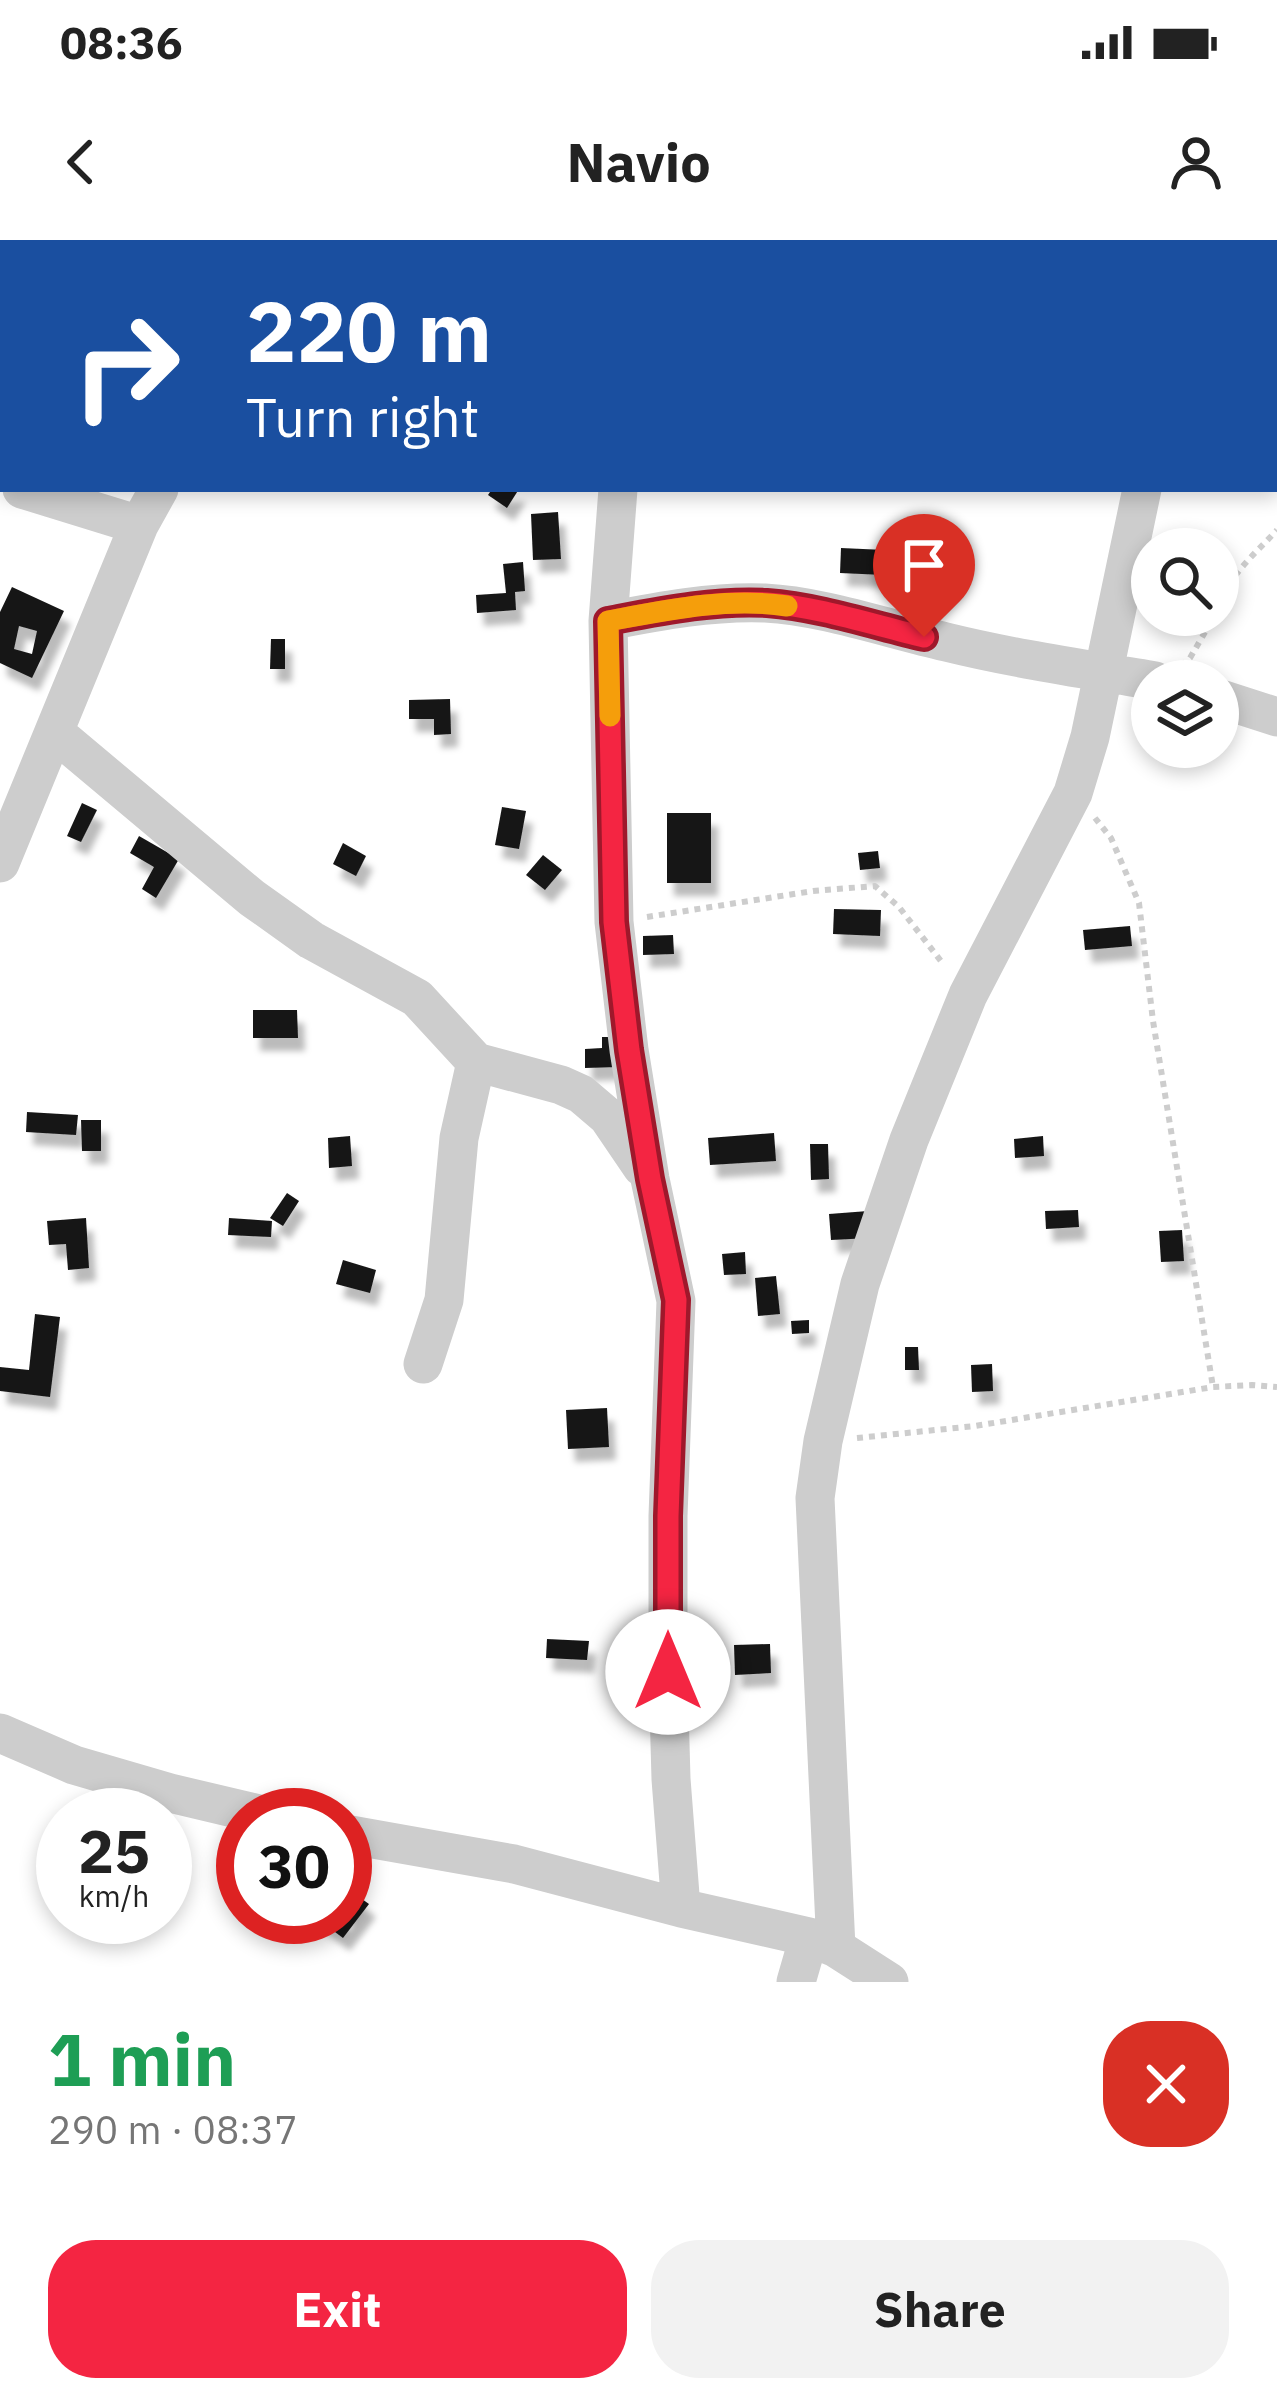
<!DOCTYPE html>
<meta charset="utf-8">
<style>
body{margin:0;font-family:"IBM Plex Sans",sans-serif;background:#f2f2f2;color:#222;height:100vh;display:flex;flex-direction:column;font-size:45px;white-space:nowrap}
*{box-sizing:border-box;margin:0}
p{font-size:39px;color:#767676}
.icon{flex:none;width:66px;height:66px;fill:none;stroke:currentColor;stroke-width:2;stroke-linecap:round;stroke-linejoin:round}
.map{position:relative;height:1742px;overflow:hidden}
.sheet{display:flex;flex-direction:column;background:#fff;flex:1}
.sheet>*{flex:none}
.hud{position:absolute;left:0px;top:0px;width:1278px;height:252px;box-shadow:0 6px 18px #0003;background:#1a4fa0;color:#fff;overflow:hidden}
.controls{position:absolute;left:1131px;top:288px;display:grid;gap:24px}
.controls a{display:grid;place-items:center;width:108px;height:108px;border-radius:50%;background:#fff;box-shadow:0 6px 18px #0003;font-size:60px}
.speed{position:absolute;left:36px;top:1548px;display:flex;gap:24px;font-size:60px;font-weight:700;text-align:center}
.speed>*{display:grid;place-content:center;width:156px;height:156px;border-radius:50%;background:#fff;box-shadow:0 6px 18px #0003;line-height:1}
.speed small{font-size:30px;font-weight:400}
.speed .limit{border:18px solid #d22;background:#fff;color:#111}
.pin{position:absolute;display:grid;place-items:center;width:102px;height:102px;color:#fff;margin:-123px -51px;border-radius:50% 50% 50% 0;rotate:-45deg;box-shadow:0 0 12px #0007}
.pin .icon{rotate:45deg}
.me{position:absolute;width:132px;margin:-66px;rotate:0deg;stroke-linejoin:round;filter:drop-shadow(0 0 9px #0008)}
.turn{display:flex;align-items:center;gap:42px;height:252px;padding:0 48px;font-size:54px}
.turn .icon{width:156px;height:156px;stroke-width:2.5}
.turn b{display:block;font-size:84px;line-height:102px}
.round{display:grid;place-items:center;flex:none;width:126px;height:126px;border-radius:48px;background:#f2f2f2}
.summary{display:flex;align-items:center;justify-content:space-between;height:204px;padding:0 48px}
h1{font-size:72px;font-weight:700;line-height:90px;color:#1e9e55}
.cta{display:flex;gap:24px;margin-top:auto;padding:24px 48px}
.cta a{flex:1;height:138px;border-radius:48px;background:#f42542;color:#fff;font-size:48px;font-weight:700;line-height:138px;text-align:center}
.cta a+a{background:#f2f2f2;color:#222}
.status{display:flex;justify-content:space-between;align-items:center;height:84px;padding:0 60px;background:#fff;direction:ltr}
.status svg{height:33px;fill:currentColor}
header{display:flex;justify-content:space-between;align-items:center;height:156px;padding:0 48px;background:#fff;font-size:54px;font-weight:700}
.map>svg:first-child{display:block}
.building{fill:#171717;fill-rule:evenodd;filter:url(#shadow)}
.lines{fill:none;stroke-linecap:round;stroke-linejoin:round}
.path{stroke:#cdcdcd;stroke-width:6;stroke-dasharray:6 6;stroke-linecap:butt}
.minor{stroke:#cdcdcd;stroke-width:39}
.route-casing{stroke:#9f182b;stroke-width:30}
.route{stroke:#f42542;stroke-width:21}
.slow{stroke:#f59e0b;stroke-width:21}
</style>
<div class="status"><b>08:36</b><svg viewBox="0 0 49 12"><path d="M0 12V9h3v3zM5 12V6h3v6zM10 12V3h3v9zM15 12V0h3v12zM26 1h20v11H26zM47 4h2v5h-2z"/></svg></div>
<header><svg class="icon" aria-label="back" viewBox="0 0 24 24"><path d="M15 5l-7 7 7 7"/></svg>Navio<svg class="icon" aria-label="person" viewBox="0 0 24 24"><circle cx="12" cy="8" r="4"/><path d="M4 21q1-7 8-7t8 7"/></svg></header>
<div class="map">
<svg width="1277" height="1742" viewBox="0 0 1277 1742">
<defs>
<filter id="shadow"><feDropShadow dx="7" dy="13" stdDeviation="3" flood-color="#0004"/></filter>
</defs>
<rect width="100%" height="100%" fill="#fff"/>
<!-- building -->
<path class="building" d="M492,249H519L507,268L488,255Z
M558,272L561,319L533,320L531,274Z
M841,308L885,310L884,335L840,333Z
M523,322L525,351L515,352L516,370L477,373L476,355L506,353L503,324Z
M12,347L64,371L32,438L0,423V372ZM19,386L37,391L32,414L14,409Z
M271,399H285V429H270Z
M450,459L451,494L434,495V479H409V460Z
M82,563L97,570L81,602L67,596Z
M502,567L526,571L519,609L495,605Z
M667,573H711V643H667Z
M139,596L179,619L156,658L142,649L154,627L130,613Z
M343,603L366,616L356,636L333,624Z
M878,611L880,628L860,630L858,613Z
M543,615L562,630L545,650L526,635Z
M834,669L881,670L880,696L833,694Z
M1130,686L1132,706L1085,710L1083,690Z
M673,695L674,714L643,715V696Z
M253,770H297L298,798H253Z
M602,797H618V827L585,828V809L602,808Z
M27,872L78,875L76,895L26,892Z
M81,880H101V911H82Z
M774,893L776,921L710,925L708,898Z
M350,896L352,926L329,928L328,898Z
M1043,896L1044,916L1015,918L1014,899Z
M810,904H828L829,939L811,940Z
M287,953L299,961L283,986L270,978Z
M1078,970L1079,987L1046,989L1045,971Z
M868,971L870,998L831,1000L829,974Z
M86,978L89,1028L68,1030L66,1004L49,1005L47,981Z
M229,978L272,981L271,997L228,995Z
M1182,990L1184,1021L1161,1022L1159,991Z
M745,1012L746,1034L724,1035L722,1014Z
M343,1020L376,1030L370,1053L336,1044Z
M776,1036L780,1074L758,1076L755,1038Z
M35,1074L60,1077L50,1157L0,1151V1127L29,1130Z
M809,1080V1093L792,1094L791,1081Z
M905,1107H918L919,1130H905Z
M992,1124L993,1151L972,1152L971,1125Z
M607,1168L609,1207L568,1209L566,1170Z
M547,1399L589,1401L587,1420L546,1418Z
M770,1404L771,1433L735,1435L734,1405Z
M345,1647L369,1664L343,1698L315,1677H345Z"/>
<g class="lines">
<!-- path -->
<path class="path" d="M1218,367C1230,334 1254,315 1277,290
M1181,426L1190,418L1215,375
M1095,578L1111,598L1139,663L1153,781L1213,1147
M647,677L813,651L875,646L899,667L944,725
M857,1198L975,1186L1213,1147L1252,1145L1277,1147"/>
<!-- minor -->
<path class="minor" d="M580,0L581,3
M1142,0L1152,3
M290,3L292,0
M1275,28H1277
M22,249L139,285
M618,249L608,381L614,682L629,810L650,939L676,1061L668,1276V1433L671,1539L681,1668
M608,381C660,371 712,361 765,363C823,366 888,389 946,402C1015,419 1085,429 1155,441
M1218,458L1277,477
M54,492L252,658L311,700L417,758L476,822L561,845L581,854L608,877L642,927
M0,623L139,285L159,249
M423,1124L444,1060L459,898L476,822
M0,1493L74,1525L170,1553L263,1575
M345,1594L514,1624L681,1668L809,1697L836,1708L889,1742
M836,1708L815,1258L823,1201L860,1044L909,900L968,755L1073,553L1090,497L1142,249
M796,1742L809,1697"/>
</g>
<g class="lines">
<defs>
<path id="route" d="M668,1432V1276L676,1060L650,939L629,810L614,682L608,381C661,371 714,360 767,363C820,367 873,385 924,397"/>
</defs>
<!-- route casing -->
<use href="#route" class="route-casing"/>
<!-- route -->
<use href="#route" class="route"/>
<!-- slow -->
<path class="slow" d="M610,476L608,381C667,370 727,357 787,366"/>
</g>
</svg>
<div class="controls">
<a><svg class="icon" aria-label="search" viewBox="0 0 24 24"><circle cx="10" cy="10" r="6"/><path d="M15 15l6 6"/></svg></a>
<a><svg class="icon" aria-label="layers" viewBox="0 0 24 24"><path d="M12 4l9 5-9 5-9-5zM3 14l9 5 9-5"/></svg></a>
</div>
<div class="speed"><div>25<small>km/h</small></div><div class="limit">30</div></div>
<div class="pin" style="left:924px;top:397px;background:#d93025"><svg class="icon" aria-label="arrive" viewBox="0 0 24 24"><path d="M6 21V4h12l-3 4 3 4H6"/></svg></div>
<svg class="me" style="left:668px;top:1432px" viewBox="-20 -20 40 40"><circle r="19" fill="#fff"/><path d="M0-13L10 11 0 6-10 11z" fill="#f42542"/></svg>
<div class="hud">
<div class="turn"><svg class="icon" aria-label="right" viewBox="0 0 24 24"><path d="M7 20v-9h11M14 6l5 5-5 5"/></svg><div><b>220 m</b>Turn right</div></div>
</div>
</div>
<section class="sheet">
<div class="summary"><div><h1>1 min</h1><p>290 m · 08:37</p></div><a class="round" style="background:#d93025;color:#fff"><svg class="icon" aria-label="close" viewBox="0 0 24 24"><path d="M6 6l12 12M18 6L6 18"/></svg></a></div>
<div class="cta"><a>Exit</a><a>Share</a></div>
</section>
